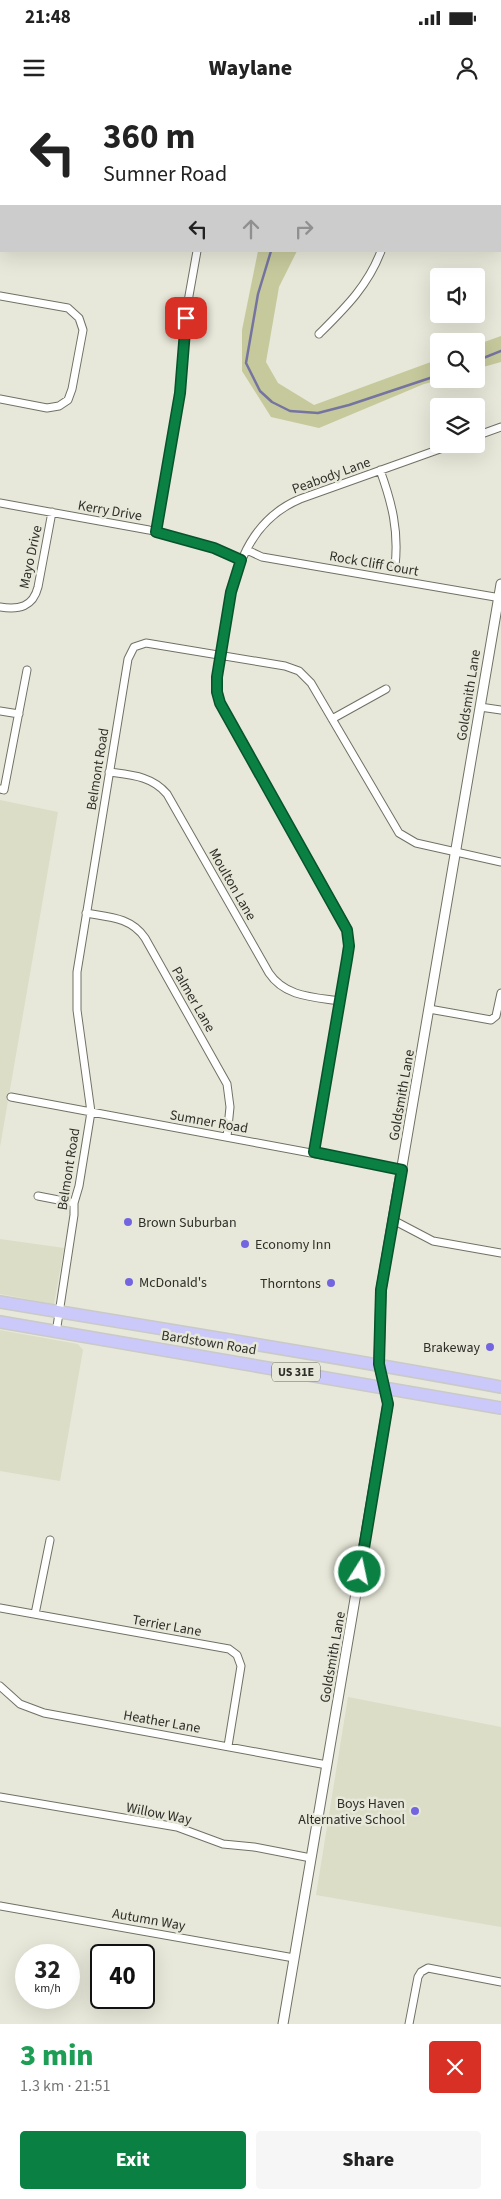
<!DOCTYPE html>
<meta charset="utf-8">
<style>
body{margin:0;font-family:"Source Sans 3",sans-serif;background:#f6f6f6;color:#222;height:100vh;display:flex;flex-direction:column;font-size:19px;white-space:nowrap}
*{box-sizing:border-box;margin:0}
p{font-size:16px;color:#767676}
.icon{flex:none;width:28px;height:28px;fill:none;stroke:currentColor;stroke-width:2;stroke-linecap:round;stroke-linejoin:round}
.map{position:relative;height:1924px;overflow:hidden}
.details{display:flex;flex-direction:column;background:#fff;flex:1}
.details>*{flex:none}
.top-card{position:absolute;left:0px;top:0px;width:501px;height:152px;box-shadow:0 5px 20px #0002;background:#fff;color:#222;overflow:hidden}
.buttons{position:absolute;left:430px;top:168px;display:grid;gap:10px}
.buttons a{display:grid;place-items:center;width:55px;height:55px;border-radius:5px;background:#fff;box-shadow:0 5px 20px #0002;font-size:25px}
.speed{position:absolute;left:15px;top:1844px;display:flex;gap:10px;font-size:25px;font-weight:700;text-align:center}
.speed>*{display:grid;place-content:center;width:65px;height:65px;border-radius:50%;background:#fff;box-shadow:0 5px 20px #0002;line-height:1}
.speed small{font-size:12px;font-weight:400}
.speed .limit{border:2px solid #111;border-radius:8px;background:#fff;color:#111}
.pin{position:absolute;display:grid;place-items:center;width:42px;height:42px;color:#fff;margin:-21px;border-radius:10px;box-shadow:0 2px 8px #0006}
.me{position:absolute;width:55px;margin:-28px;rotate:10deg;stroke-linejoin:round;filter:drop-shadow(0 0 4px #0008)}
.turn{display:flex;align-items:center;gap:18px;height:105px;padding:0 20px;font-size:22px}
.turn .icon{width:65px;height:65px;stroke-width:2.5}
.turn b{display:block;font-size:35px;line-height:42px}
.lanes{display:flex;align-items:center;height:48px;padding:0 20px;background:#0003;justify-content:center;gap:25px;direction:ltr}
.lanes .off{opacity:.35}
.round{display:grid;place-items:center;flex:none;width:52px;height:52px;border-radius:5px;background:#f6f6f6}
.overview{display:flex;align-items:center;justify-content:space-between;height:85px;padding:0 20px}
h1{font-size:30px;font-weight:800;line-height:38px;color:#1e9e55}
.primary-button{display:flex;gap:10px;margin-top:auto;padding:10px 20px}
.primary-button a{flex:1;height:58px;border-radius:5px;background:#0b8043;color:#fff;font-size:20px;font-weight:800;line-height:58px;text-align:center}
.primary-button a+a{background:#f6f6f6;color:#222}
.status{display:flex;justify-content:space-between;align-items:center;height:35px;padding:0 25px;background:#fff;direction:ltr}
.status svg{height:14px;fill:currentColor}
header{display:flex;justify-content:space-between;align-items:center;height:65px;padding:0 20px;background:#fff;font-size:22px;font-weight:800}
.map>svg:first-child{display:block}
.built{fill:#dbddc7}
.green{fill:#c6c99c}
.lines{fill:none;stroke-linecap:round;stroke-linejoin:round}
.stream{stroke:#7574a1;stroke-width:2.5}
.minor-casing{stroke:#707165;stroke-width:9}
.tertiary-casing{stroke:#707165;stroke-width:11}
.primary-casing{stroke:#c9c9c7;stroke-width:14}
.minor{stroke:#fff;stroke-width:7}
.tertiary{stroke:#fff;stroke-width:9}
.primary{stroke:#cbc9fa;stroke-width:11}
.route-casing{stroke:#07532c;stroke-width:12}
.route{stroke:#0b8043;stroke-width:9}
.poi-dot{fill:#7365df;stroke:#e7e8d9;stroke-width:2}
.labels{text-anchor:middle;stroke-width:5;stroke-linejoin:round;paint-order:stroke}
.shield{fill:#e7e8d9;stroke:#66665e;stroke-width:1}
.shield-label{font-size:12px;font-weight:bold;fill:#2e2f29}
.street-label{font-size:14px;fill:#2e2f29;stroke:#e7e8d9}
.poi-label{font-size:14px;fill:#2e2f29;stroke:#e7e8d9;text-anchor:start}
</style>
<div class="status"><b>21:48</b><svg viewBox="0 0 49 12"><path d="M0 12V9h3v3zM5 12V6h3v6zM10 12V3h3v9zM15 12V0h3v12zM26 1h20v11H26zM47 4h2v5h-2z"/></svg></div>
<header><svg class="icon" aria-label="menu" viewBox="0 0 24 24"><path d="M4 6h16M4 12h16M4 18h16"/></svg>Waylane<svg class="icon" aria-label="person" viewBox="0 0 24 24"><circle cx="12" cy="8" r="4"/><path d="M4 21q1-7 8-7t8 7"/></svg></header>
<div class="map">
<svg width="501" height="1924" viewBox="0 0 501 1924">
<rect width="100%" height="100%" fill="#e7e8d9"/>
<!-- built -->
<path class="built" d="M0,700L58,712L0,1047Z
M0,1139L64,1148L54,1204L0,1194Z
M0,1230L78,1244L83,1250L60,1381L0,1371Z
M348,1597L501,1627V1827L316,1795Z"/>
<!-- green -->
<path class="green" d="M258,151H297L279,187L266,262L278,283L314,305L439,259V279H444L424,284L319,328L271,317L242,271V230Z
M501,236V262L476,269V245Z"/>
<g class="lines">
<!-- stream -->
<path class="stream" d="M300,0L301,1
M271,151L258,194L246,263L260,291L272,302L290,311L318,313L349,305L439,275
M476,261L501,251"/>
<defs>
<path id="minor" d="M96,0L103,1
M410,1V0
M0,90H1
M0,196L68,208L79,218L83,230L72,289L68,300L59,306L47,308L0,299
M319,234C344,209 368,186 381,151
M476,336L501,327
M380,370C392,403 399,431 395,466
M0,403L149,430L213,448L241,460
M156,432L180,293L187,207L197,151
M247,450L262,457L501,498
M0,507C19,510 33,507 38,487L52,412
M480,607L501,610
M0,611L19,614
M332,619L386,589
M109,672C131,675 152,676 167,694L269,873C285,897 313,897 340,901
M0,689L4,690L27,570
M86,813C108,817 131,817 145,838L227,984L230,1007L227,1037
M429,909L491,920L496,916L501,893
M11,997L402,1070
M314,1053L347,859L348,836L345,824L220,603C214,581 220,562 223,539C232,484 241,424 300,399L454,344
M38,1096L74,1103
M393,1120L433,1141L501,1153
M56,1233L74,1115V1103L79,1086L91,1012L77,910V872L128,559L134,547L146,543L285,566L299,571L311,583L399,733L416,743L501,762
M0,1508L229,1549L237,1555L241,1566L228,1646
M35,1514L50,1440
M0,1586L20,1604L44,1613L327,1665
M0,1697L177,1727L223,1744L254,1747L311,1758
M0,1806L294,1858
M409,1924L418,1877L421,1872L428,1868L501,1882"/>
<path id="tertiary" d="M283,1924L388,1304L379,1264L381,1190L501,484"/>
<path id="primary" d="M0,1202C167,1230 334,1256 501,1287
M0,1222L501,1308"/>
</defs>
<!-- minor casing -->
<use href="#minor" class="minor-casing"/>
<!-- tertiary casing -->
<use href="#tertiary" class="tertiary-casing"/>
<!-- primary casing -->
<use href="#primary" class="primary-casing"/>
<!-- minor -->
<use href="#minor" class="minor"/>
<!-- tertiary -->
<use href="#tertiary" class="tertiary"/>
<!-- primary -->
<use href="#primary" class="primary"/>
</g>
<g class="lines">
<defs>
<path id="route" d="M186,218L180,293L156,432L214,448L241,460L231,492L217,577V592L220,603L347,830L349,846L347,859L314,1052L402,1070L381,1190L379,1264L388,1304L360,1472"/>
</defs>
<!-- route casing -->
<use href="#route" class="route-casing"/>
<!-- route -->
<use href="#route" class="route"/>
</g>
<!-- markers -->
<g class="poi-dot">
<circle cx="128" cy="1122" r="5"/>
<circle cx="245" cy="1144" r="5"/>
<circle cx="129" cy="1182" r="5"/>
<circle cx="331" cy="1183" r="5"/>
<circle cx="490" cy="1247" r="5"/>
<circle cx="415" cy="1711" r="5"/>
</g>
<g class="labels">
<!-- shield labels -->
<rect class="shield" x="272" y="1262.5" width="48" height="19" rx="4"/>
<g class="shield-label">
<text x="296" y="1276">US 31E</text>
</g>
<!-- street labels -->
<g class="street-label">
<text transform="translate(331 375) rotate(-20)" y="5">Peabody Lane</text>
<text transform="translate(110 410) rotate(10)" y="5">Kerry Drive</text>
<text transform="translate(30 457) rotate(-78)" y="5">Mayo Drive</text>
<text transform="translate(374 463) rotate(10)" y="5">Rock Cliff Court</text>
<text transform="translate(468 595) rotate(-81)" y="5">Goldsmith Lane</text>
<text transform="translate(97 669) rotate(-81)" y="5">Belmont Road</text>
<text transform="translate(233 784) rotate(60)" y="5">Moulton Lane</text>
<text transform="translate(194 899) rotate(60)" y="5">Palmer Lane</text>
<text transform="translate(401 995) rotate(-80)" y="5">Goldsmith Lane</text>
<text transform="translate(209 1021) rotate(10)" y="5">Sumner Road</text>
<text transform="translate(68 1069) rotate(-81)" y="5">Belmont Road</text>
<text transform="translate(209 1242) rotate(9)" y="5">Bardstown Road</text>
<text transform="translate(167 1525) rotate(10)" y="5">Terrier Lane</text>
<text transform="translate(332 1557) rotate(-80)" y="5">Goldsmith Lane</text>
<text transform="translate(162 1621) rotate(10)" y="5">Heather Lane</text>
<text transform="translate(159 1713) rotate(11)" y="5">Willow Way</text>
<text transform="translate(149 1819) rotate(10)" y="5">Autumn Way</text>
</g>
<!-- poi labels -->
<g class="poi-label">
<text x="138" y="1127">Brown Suburban</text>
<text x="255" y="1149">Economy Inn</text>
<text x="139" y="1187">McDonald's</text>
<text x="321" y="1188" text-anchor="end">Thorntons</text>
<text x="480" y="1252" text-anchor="end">Brakeway</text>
<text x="405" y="1708" text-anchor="end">Boys Haven<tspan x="405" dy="16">Alternative School</tspan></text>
</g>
</g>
</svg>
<div class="buttons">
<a><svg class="icon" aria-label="sound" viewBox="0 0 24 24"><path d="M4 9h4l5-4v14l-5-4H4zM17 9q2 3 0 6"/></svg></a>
<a><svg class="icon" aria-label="search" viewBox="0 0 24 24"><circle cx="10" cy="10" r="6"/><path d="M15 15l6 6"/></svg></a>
<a><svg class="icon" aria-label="layers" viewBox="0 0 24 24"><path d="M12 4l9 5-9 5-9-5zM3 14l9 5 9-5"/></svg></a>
</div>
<div class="speed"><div>32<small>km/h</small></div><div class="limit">40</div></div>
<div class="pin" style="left:186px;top:218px;background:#d93025"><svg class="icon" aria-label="arrive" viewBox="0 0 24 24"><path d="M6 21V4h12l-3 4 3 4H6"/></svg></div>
<svg class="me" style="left:360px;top:1472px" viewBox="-20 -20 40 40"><circle r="17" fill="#0b8043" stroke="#fff" stroke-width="3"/><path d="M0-11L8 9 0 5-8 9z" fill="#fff"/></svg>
<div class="top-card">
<div class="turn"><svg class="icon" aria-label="left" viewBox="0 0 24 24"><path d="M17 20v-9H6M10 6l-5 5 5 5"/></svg><div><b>360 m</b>Sumner Road</div></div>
<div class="lanes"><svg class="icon" aria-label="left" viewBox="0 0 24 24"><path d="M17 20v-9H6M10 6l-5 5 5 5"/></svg><svg class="icon off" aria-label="ahead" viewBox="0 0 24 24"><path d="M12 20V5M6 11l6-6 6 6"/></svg><svg class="icon off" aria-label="right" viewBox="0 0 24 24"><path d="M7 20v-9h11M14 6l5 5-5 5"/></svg></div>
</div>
</div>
<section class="details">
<div class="overview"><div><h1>3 min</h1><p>1.3 km · 21:51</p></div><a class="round" style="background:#d93025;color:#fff"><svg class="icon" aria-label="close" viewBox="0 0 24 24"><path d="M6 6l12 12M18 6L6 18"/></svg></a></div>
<div class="primary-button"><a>Exit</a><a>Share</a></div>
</section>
